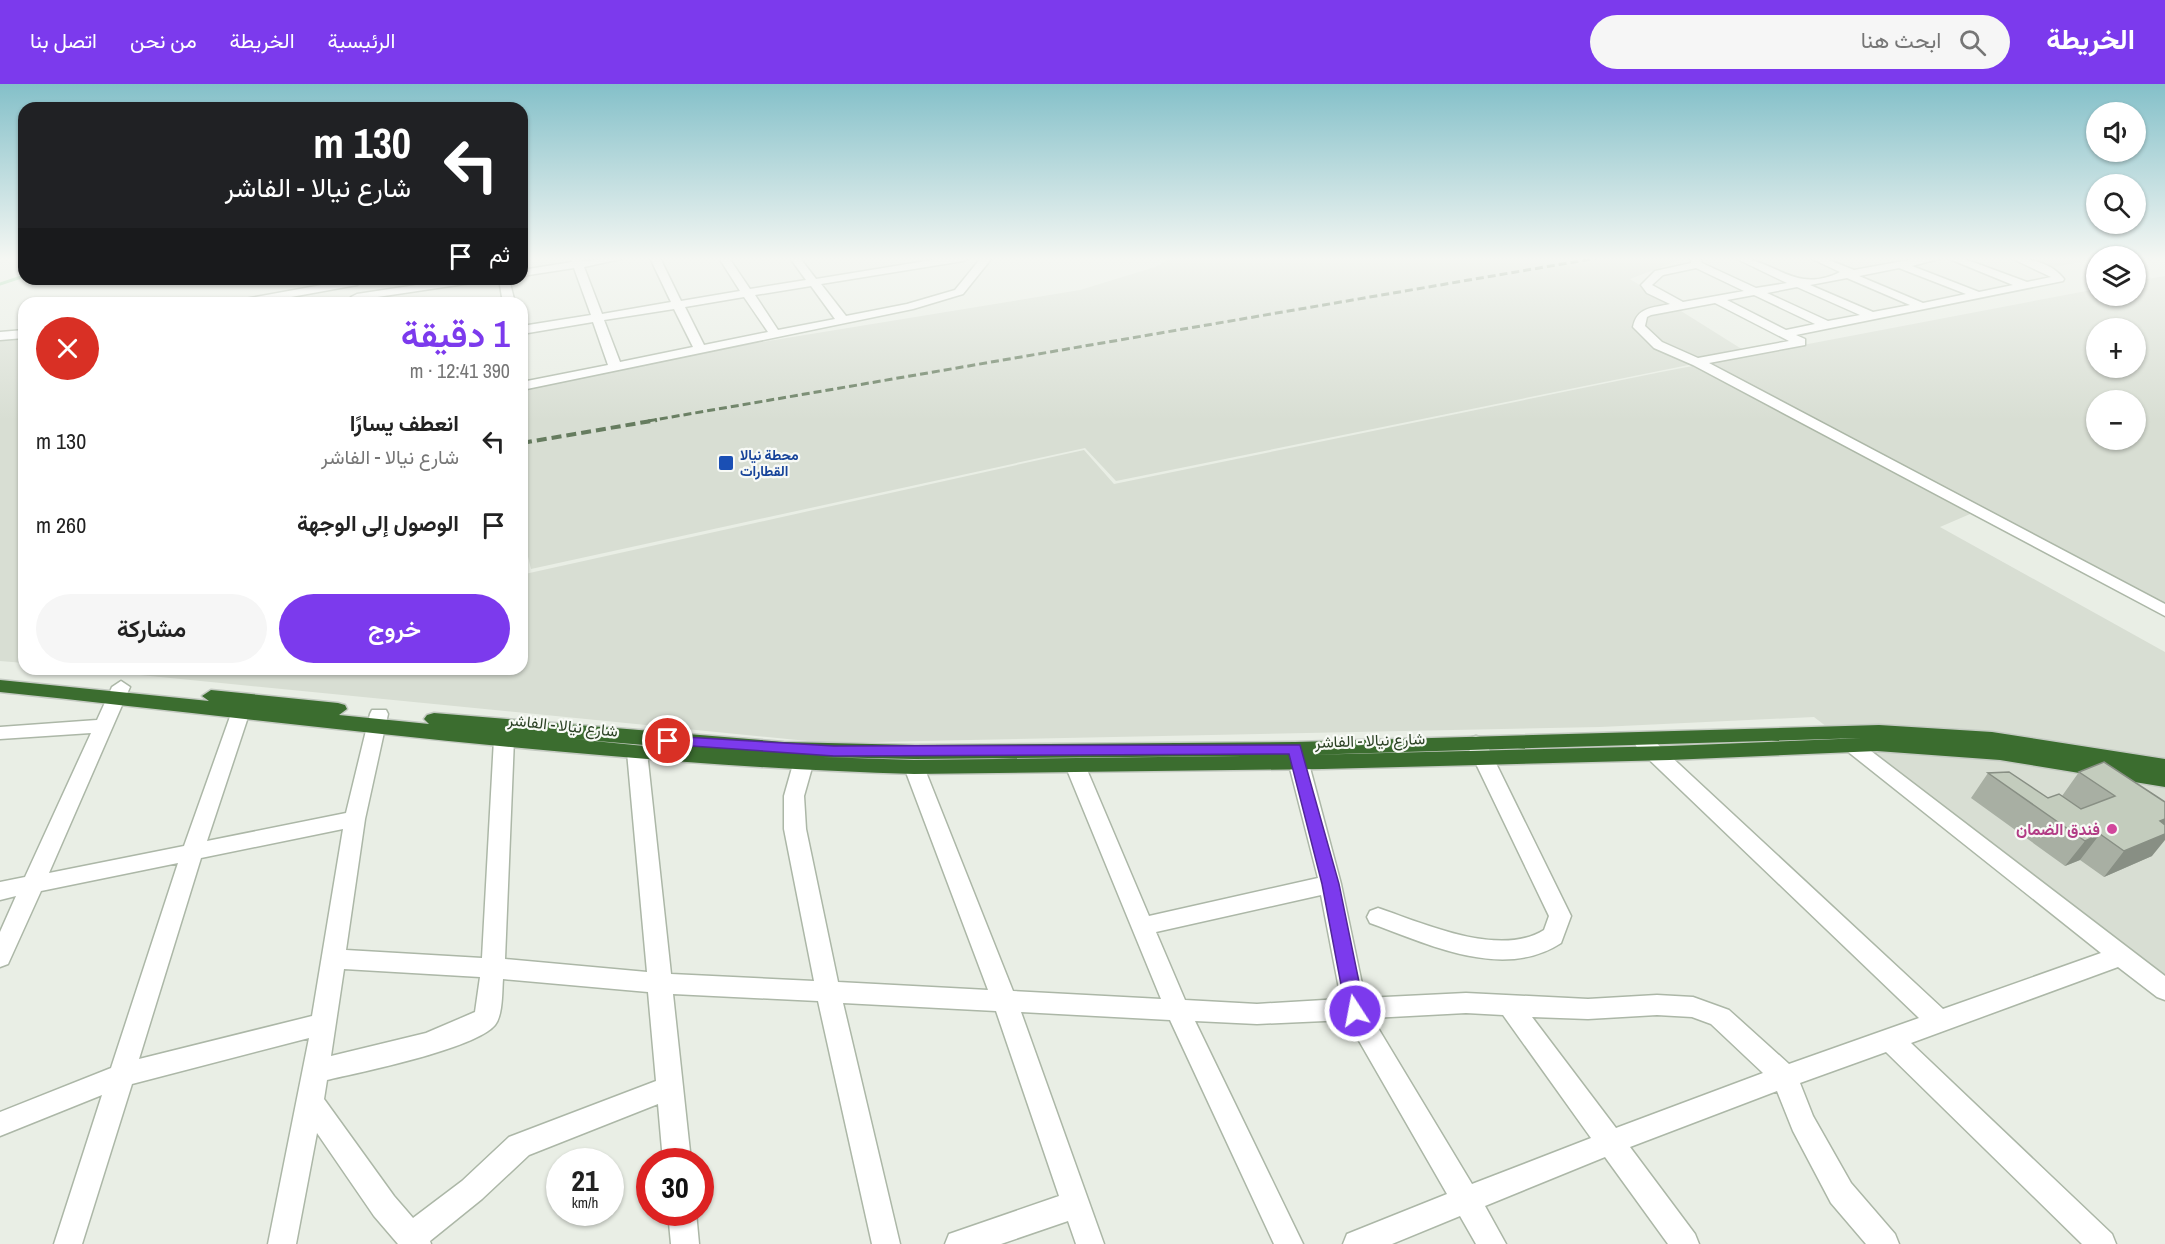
<!DOCTYPE html>
<html lang="ar">
<meta charset="utf-8">
<style>
body{margin:0;font-family:"Archivo Narrow",Vazirmatn,sans-serif;background:#f6f6f6;color:#222;direction:rtl;height:100vh;display:flex;flex-direction:column;font-size:22px;white-space:nowrap}
*{box-sizing:border-box;margin:0}
p{font-size:20px;color:#767676}
.icon{flex:none;width:33px;height:33px;fill:none;stroke:currentColor;stroke-width:2;stroke-linecap:round;stroke-linejoin:round}
.map{position:relative;flex:1;overflow:hidden;direction:ltr}
.side{position:absolute;left:18px;top:213px;width:510px;height:378px;display:flex;flex-direction:column;background:#fff;border-radius:18px;box-shadow:0 2px 4px #0004;direction:rtl}
.side>*{flex:none}
.top-card{position:absolute;left:18px;top:18px;width:510px;height:183px;border-radius:18px;box-shadow:0 2px 4px #0004;direction:rtl;background:#202124;color:#fff;overflow:hidden}
.fabs{position:absolute;left:2086px;top:18px;display:grid;gap:12px}
.fabs a{display:grid;place-items:center;width:60px;height:60px;border-radius:50%;background:#fff;box-shadow:0 2px 4px #0004;font-size:30px}
.speed{position:absolute;left:546px;top:1064px;display:flex;gap:12px;font-size:30px;font-weight:700;text-align:center}
.speed>*{display:grid;place-content:center;width:78px;height:78px;border-radius:50%;background:#fff;box-shadow:0 2px 4px #0004;line-height:1}
.speed small{font-size:15px;font-weight:400}
.speed .limit{border:9px solid #d22;background:#fff;color:#111}
.pin{position:absolute;display:grid;place-items:center;width:51px;height:51px;color:#fff;margin:-26px;border:3px solid #fff;border-radius:50%;box-shadow:0 2px 6px #0007}
.me{position:absolute;width:66px;margin:-33px;rotate:349deg;stroke-linejoin:round;filter:drop-shadow(0 0 4px #0008)}
.turn{display:flex;align-items:center;gap:21px;height:126px;padding:0 18px;font-size:27px}
.turn .icon{width:78px;height:78px;stroke-width:2.5}
.turn b{display:block;font-size:42px;line-height:51px}
.then{display:flex;align-items:center;height:57px;padding:0 18px;background:#0003;gap:12px;font-size:22px}
.round{display:grid;place-items:center;flex:none;width:63px;height:63px;border-radius:32px;background:#f6f6f6}
.summary{display:flex;align-items:center;justify-content:space-between;height:102px;padding:0 18px}
h1{font-size:36px;font-weight:600;line-height:45px;color:#7c3aed}
.action{display:flex;gap:12px;margin-top:auto;padding:12px 18px}
.action a{flex:1;height:69px;border-radius:36px;background:#7c3aed;color:#fff;font-size:24px;font-weight:600;line-height:69px;text-align:center}
.action a+a{background:#f6f6f6;color:#222}
ul{padding:0;list-style:none}
li{display:flex;align-items:center;gap:18px;height:84px;padding:0 18px}
li div{flex:1}
li b{display:block;font-size:22px}
li em{font-style:normal}
header{display:flex;align-items:center;gap:36px;box-sizing:border-box;height:84px;padding:0 30px;background:#7c3aed;color:#fff}
header strong{font-size:28px}
nav{display:flex;gap:33px;margin-inline-start:auto;font-size:21px}
.search{width:420px;height:54px;background:#f6f6f6;display:flex;align-items:center;gap:15px;box-sizing:border-box;padding:0 21px;border-radius:33px;color:#767676;font-size:22px}
.map>svg:first-child{display:block}
.built{fill:#d8ded3;fill-rule:evenodd}
.lines{fill:none;stroke-linecap:round;stroke-linejoin:round}
.stream{stroke:#8ed39a;stroke-width:3}
.minor-casing{stroke:#acb7a7;stroke-width:3}
.highway-casing{stroke:#c4cac2;stroke-width:3}
.minor{fill:#fff;fill-rule:evenodd}
.highway{fill:#3b6d2f;fill-rule:evenodd}
.rail-far1{stroke:#667c5f;stroke-width:3;stroke-dasharray:8 4;stroke-linecap:butt}
.rail{stroke:#667c5f;stroke-width:4;stroke-dasharray:10 5;stroke-linecap:butt}
.wall{fill:#a8afa3}
.shaded-wall{fill:#888f84}
.building{fill:#c3ccbd;stroke:#888f84;stroke-width:1.5}
.route{fill:#7c3aed;stroke:#51269a;stroke-width:1.5}
.transit-dot{fill:#1a4fb4;stroke:#f8faf6;stroke-width:2}
.hotel-dot{fill:#d1479c;stroke:#f8faf6;stroke-width:2}
.labels{text-anchor:middle;stroke-width:4.5;stroke-linejoin:round;paint-order:stroke}
.far-transit-label{font-size:14px;font-weight:bold;fill:#164399;stroke:#f8faf6;text-anchor:start}
.street-label{font-size:16px;fill:#2b4124;stroke:#f8faf6}
.hotel-label{font-size:16px;font-weight:bold;fill:#b23c85;stroke:#f8faf6;text-anchor:end}
</style>
<header>
<strong>الخريطة</strong>
<div class="search"><svg class="icon" aria-label="search" viewBox="0 0 24 24"><circle cx="10" cy="10" r="6"/><path d="M15 15l6 6"/></svg>ابحث هنا</div>
<nav><a>الرئيسية</a><a>الخريطة</a><a>من نحن</a><a>اتصل بنا</a></nav>
</header>
<div class="map">
<svg width="2165" height="1160" viewBox="0 0 2165 1160">
<rect width="100%" height="100%" fill="#e9eee5"/>
<!-- built -->
<path class="built" d="M1171,174H1685L1630,195L1748,269L1116,397L1085,364L531,485L522,448V304L756,259L1080,206L1155,183Z
M2021,174H2097V175L2048,184Z
M2165,192V521L1984,424L1940,443L2165,568V903L1814,633L1600,643L828,659L80,585H522V471L525,490L1084,366L1114,400L1661,288L2097,205V212H2136V197ZM2097,244H2136V284H2097ZM2097,316H2136V356H2097Z
M24,251V579L0,577V253Z"/>
<g class="lines">
<!-- stream -->
<path class="stream" d="M0,200L24,192"/>
<defs>
<path id="minor" d="M571,174H581L582,177L625,174L584,183L602,230L671,218L650,174H660L681,217L740,207L719,174H729L750,205L806,196L790,174H800L816,195L944,174H968L963,177L821,200L846,232L907,220L955,206L981,174H992L963,210L913,225L522,306V298L608,281L593,238L522,250V242L591,231L574,184L522,192V186L572,178ZM811,202L835,235L778,246L755,211ZM744,213L768,248L704,261L685,223ZM674,225L693,263L620,278L604,236Z
M1690,174H1700L1702,179L1756,204L1787,199L1735,174C1775,174 1794,211 1840,188L1810,174H1824L1854,186L1920,174H1942L1912,182L1979,208L2013,201L1947,174H1962L2027,198L2051,193L2011,174C2030,174 2052,179 2064,195L2063,197L1796,251L1805,255V261L1709,279L2165,520V532L1693,281L1654,264L1633,243C1637,223 1652,224 1670,220L1647,209L1641,201L1655,187L1691,179ZM1696,184L1744,207L1683,218L1652,201L1663,191ZM1899,184L1966,210L1923,219L1859,192ZM1847,194L1910,221L1873,228L1810,201ZM1797,203L1860,231L1828,237L1767,209ZM1754,211L1815,240L1786,246L1727,216ZM1715,219L1789,257L1698,274L1662,258L1645,242L1647,233L1651,231Z
M355,195L362,198L357,201L258,219H233L239,216Z
M456,195H483L478,198L357,216L351,213L357,210Z
M499,195H509L515,219H503Z
M24,246V254L0,256V248Z
M121,597L130,603L49,789L184,762L232,627L234,623H248L250,627L207,757L346,729L370,630L372,626H386L388,630L365,735L346,866L482,874L494,655L497,650H511L514,655L505,875L647,888L627,668L630,663H644L647,668L671,890L814,897L784,745V712L797,666L800,661H814L817,666L804,712L806,745L838,898L988,906L904,683L907,678H921L924,683L1013,907L1161,915L1065,681L1068,676H1082L1085,681L1149,832L1318,794L1285,665L1288,660H1302L1305,665L1341,800L1365,914L1466,909L1588,915L1657,911L1693,913L1729,926L1789,980L1919,934L1638,665L1635,660L1638,655H1652L1943,925L2101,869L1837,659L1840,654H1854L2165,892V916L2157,913L2118,883L1911,959L2112,1150L2116,1160H2082L1886,968L1800,999L1813,1032L1851,1099L1895,1150L1899,1160H1866L1831,1119L1793,1047L1777,1007L1630,1063L1695,1150L1699,1160H1668L1605,1073L1485,1122L1506,1160H1476L1460,1132L1392,1160H1343L1347,1150L1447,1110L1347,936L1257,940L1195,937L1303,1160H1274L1170,936L1021,928L1104,1160H1076L1068,1137L1001,1160H945L949,1150L1059,1112L996,927L843,919L900,1160H872L818,917L673,910L691,1077H663L658,1020L529,1071L482,1115L430,1157L431,1160H398L374,1132L317,1049L296,1160H268L309,954L132,1000L82,1160H54L102,1011L0,1052V1028L111,984L178,779L41,807L8,880L0,883V848L16,812L0,816V798L25,793L91,649L0,655V643L97,636L112,603ZM343,745L312,932L139,975L201,774ZM1321,811L1341,915L1257,920L1185,916L1156,848ZM344,885L480,893L475,928L426,949L331,972ZM503,895L648,908L656,997L509,1053L462,1097L413,1134L394,1112L324,1015L327,996C361,988 475,965 495,941C503,931 502,907 503,895ZM1466,929L1503,931L1591,1054L1472,1100L1372,934ZM1657,931L1692,933L1711,940L1763,989L1616,1044L1532,933L1588,935Z
M1476,652L1483,654L1486,659L1571,832L1561,859C1503,897 1428,860 1370,839L1367,833L1370,827L1378,824C1423,839 1499,874 1544,846L1549,832L1466,659L1469,654Z
M668,1128H696L699,1160H671Z"/>
<path id="highway" d="M0,596L209,617L202,612L211,606L338,619L345,621L347,625L339,631L429,640L424,635L427,631L434,629L784,658L915,661L1295,658L1879,641L1992,648L2165,675V703L2000,676L1877,667L1670,676L1323,685L914,690C608,681 304,640 0,608ZM1863,654L1670,662L1306,671ZM574,655L644,662H656ZM1242,672L914,676L821,673L915,675Z"/>
</defs>
<!-- minor casing -->
<use href="#minor" class="minor-casing"/>
<!-- highway casing -->
<use href="#highway" class="highway-casing"/>
<!-- minor -->
<use href="#minor" class="minor"/>
<!-- highway -->
<use href="#highway" class="highway"/>
<!-- rail-far1 -->
<path class="rail-far1" d="M648,337L1597,174"/>
<!-- rail -->
<path class="rail" d="M522,359L657,336"/>
</g>
<!-- wall -->
<path class="wall" d="M2104,678L2152,772L2104,793L2080,776L2065,782L1971,714L1988,689L2048,714L2062,712L2079,688Z"/>
<!-- shaded-wall -->
<path class="shaded-wall" d="M2165,735V756L2152,772L2104,793L2124,767L2160,737Z
M2100,750L2080,776L2065,782L2085,757Z"/>
<!-- building -->
<path class="building" d="M2104,678L2165,718V735L2160,737L2165,741V750L2124,767L2100,750L2085,757L1988,689L2009,688L2048,714L2059,710L2081,725L2115,712L2079,688Z"/>
<!-- sky -->
<linearGradient id="sky" x2="0" y2="1"><stop stop-color="#84c0c9"/><stop offset="0.52" stop-color="#f5f7f3"/><stop offset="1" stop-color="#f5f7f3" stop-opacity="0"/></linearGradient>
<rect width="2165" height="336" fill="url(#sky)"/>
<!-- route -->
<path class="route" d="M668,652L834,662L1300,661L1339,800L1365,927L1362,932L1355,935L1349,932L1346,927L1322,800L1289,670L834,672L662,660L660,657Z"/>
<!-- markers -->
<rect class="transit-dot" x="718" y="371" width="16" height="16" rx="3"/>
<circle class="hotel-dot" cx="2112" cy="745" r="6"/>
<g class="labels">
<!-- far-transit labels -->
<g class="far-transit-label">
<text x="740" y="376">محطة نيالا<tspan x="740" dy="16">القطارات</tspan></text>
</g>
<!-- street labels -->
<g class="street-label">
<text transform="translate(563 641) rotate(6)" y="6">شارع نيالا - الفاشر</text>
<text transform="translate(1370 656) rotate(-2)" y="6">شارع نيالا - الفاشر</text>
</g>
<!-- hotel labels -->
<g class="hotel-label">
<text x="2100" y="751">فندق الضمان</text>
</g>
</g>
</svg>
<div class="fabs">
<a><svg class="icon" aria-label="sound" viewBox="0 0 24 24"><path d="M4 9h4l5-4v14l-5-4H4zM17 9q2 3 0 6"/></svg></a>
<a><svg class="icon" aria-label="search" viewBox="0 0 24 24"><circle cx="10" cy="10" r="6"/><path d="M15 15l6 6"/></svg></a>
<a><svg class="icon" aria-label="layers" viewBox="0 0 24 24"><path d="M12 4l9 5-9 5-9-5zM3 14l9 5 9-5"/></svg></a>
<a>+</a>
<a>−</a>
</div>
<div class="speed"><div>21<small>km/h</small></div><div class="limit">30</div></div>
<div class="pin" style="left:668px;top:657px;background:#d93025"><svg class="icon" aria-label="arrive" viewBox="0 0 24 24"><path d="M6 21V4h12l-3 4 3 4H6"/></svg></div>
<svg class="me" style="left:1355px;top:927px" viewBox="-20 -20 40 40"><circle r="17" fill="#7c3aed" stroke="#fff" stroke-width="3"/><path d="M0-11L8 9 0 5-8 9z" fill="#fff"/></svg>
<div class="top-card">
<div class="turn"><svg class="icon" aria-label="left" viewBox="0 0 24 24"><path d="M17 20v-9H6M10 6l-5 5 5 5"/></svg><div><b>130 m</b>شارع نيالا - الفاشر</div></div>
<div class="then">ثم<svg class="icon" aria-label="arrive" viewBox="0 0 24 24"><path d="M6 21V4h12l-3 4 3 4H6"/></svg></div>
</div>
<section class="side">
<div class="summary"><div><h1>1 دقيقة</h1><p>390 m · 12:41</p></div><a class="round" style="background:#d93025;color:#fff"><svg class="icon" aria-label="close" viewBox="0 0 24 24"><path d="M6 6l12 12M18 6L6 18"/></svg></a></div>
<ul>
<li><svg class="icon" aria-label="left" viewBox="0 0 24 24"><path d="M17 20v-9H6M10 6l-5 5 5 5"/></svg><div><b>انعطف يسارًا</b><p>شارع نيالا - الفاشر</p></div><em>130 m</em></li>
<li><svg class="icon" aria-label="arrive" viewBox="0 0 24 24"><path d="M6 21V4h12l-3 4 3 4H6"/></svg><div><b>الوصول إلى الوجهة</b></div><em>260 m</em></li>
</ul>
<div class="action"><a>خروج</a><a>مشاركة</a></div>
</section>
</div>
